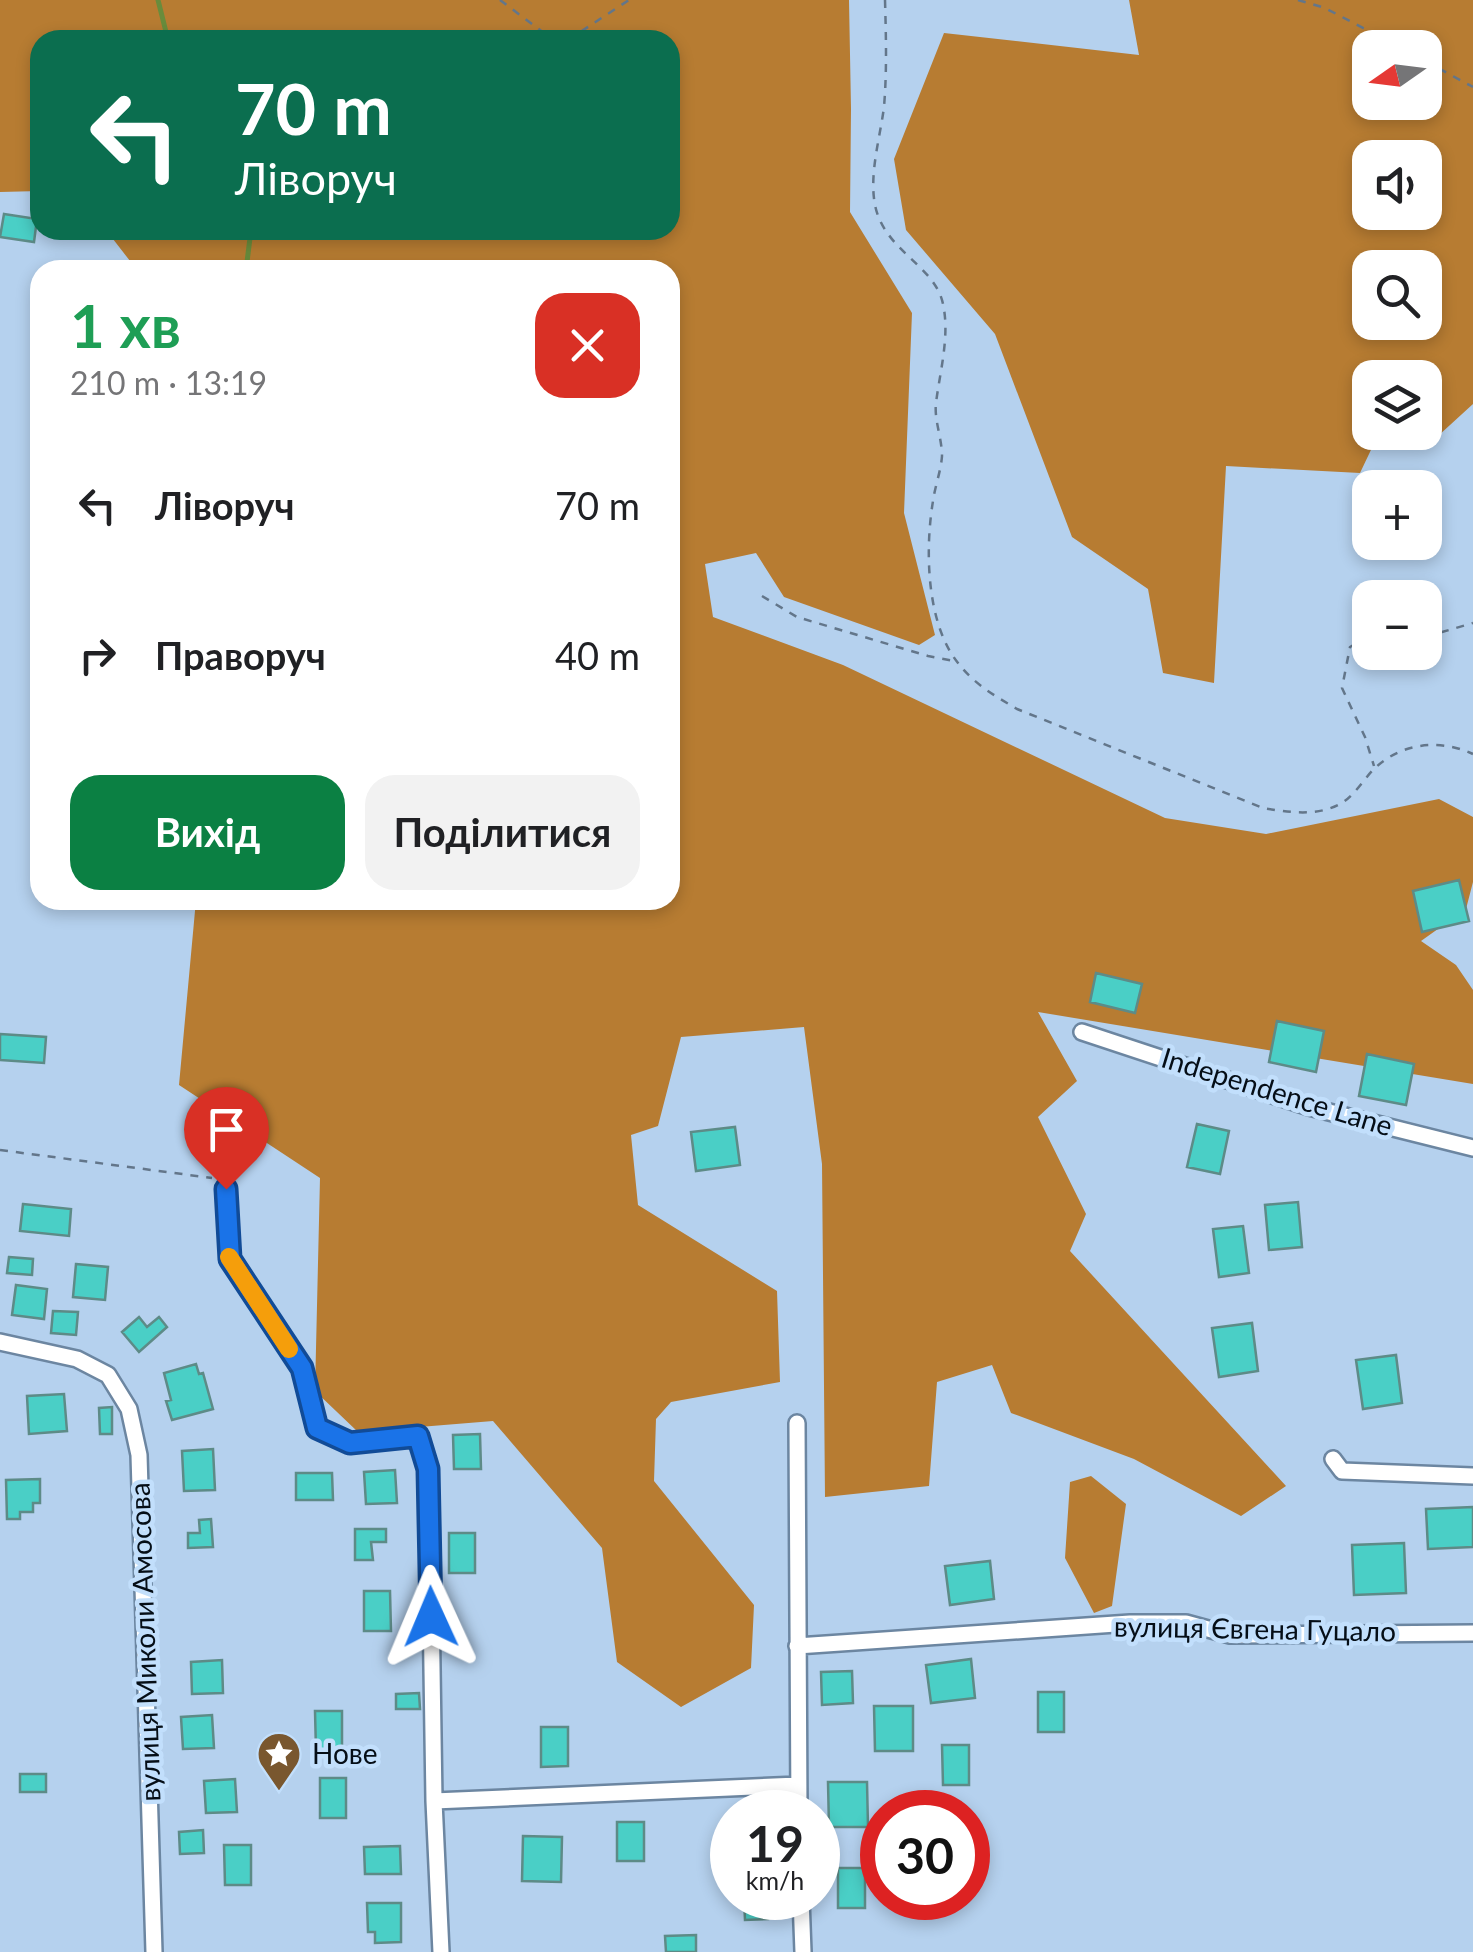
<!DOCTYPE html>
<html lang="uk">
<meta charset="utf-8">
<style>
body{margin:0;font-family:Lato,sans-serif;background:#f2f2f2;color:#202124;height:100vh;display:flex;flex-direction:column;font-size:38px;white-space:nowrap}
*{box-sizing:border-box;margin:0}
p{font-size:32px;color:#757577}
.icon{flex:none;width:55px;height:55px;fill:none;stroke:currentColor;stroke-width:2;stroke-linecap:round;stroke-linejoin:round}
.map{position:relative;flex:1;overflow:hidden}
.drawer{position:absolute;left:30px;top:260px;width:650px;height:650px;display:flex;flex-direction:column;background:#fff;border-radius:30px;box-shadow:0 5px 15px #0003}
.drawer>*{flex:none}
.top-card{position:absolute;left:30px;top:30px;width:650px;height:210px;border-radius:30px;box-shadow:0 5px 15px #0003;background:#0b6e4f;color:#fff;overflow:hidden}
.needle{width:65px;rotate:256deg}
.controls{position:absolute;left:1352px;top:30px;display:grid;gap:20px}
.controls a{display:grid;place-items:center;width:90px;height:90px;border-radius:20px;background:#fff;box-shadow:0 5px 15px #0003;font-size:50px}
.speed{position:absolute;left:710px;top:1790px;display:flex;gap:20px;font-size:50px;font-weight:700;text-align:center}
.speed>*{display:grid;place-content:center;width:130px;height:130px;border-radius:50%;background:#fff;box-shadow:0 5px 15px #0003;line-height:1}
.speed small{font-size:25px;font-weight:400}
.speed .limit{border:15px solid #d22;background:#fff;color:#111}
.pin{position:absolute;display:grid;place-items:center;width:85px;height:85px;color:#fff;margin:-102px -42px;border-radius:50% 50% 50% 0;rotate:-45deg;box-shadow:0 0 10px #0007}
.pin .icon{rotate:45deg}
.me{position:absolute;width:110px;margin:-55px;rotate:359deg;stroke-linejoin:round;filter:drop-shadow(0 0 8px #0008)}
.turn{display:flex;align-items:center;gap:35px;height:210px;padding:0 40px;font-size:45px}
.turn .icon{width:130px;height:130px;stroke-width:2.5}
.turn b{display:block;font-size:70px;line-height:85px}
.round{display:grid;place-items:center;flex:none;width:105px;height:105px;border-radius:30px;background:#f2f2f2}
.summary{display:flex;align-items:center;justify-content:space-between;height:170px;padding:0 40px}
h1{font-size:60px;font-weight:700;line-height:75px;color:#1e9e55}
.primary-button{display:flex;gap:20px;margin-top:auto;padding:20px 40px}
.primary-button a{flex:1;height:115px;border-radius:30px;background:#0b8043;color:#fff;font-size:40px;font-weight:700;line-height:115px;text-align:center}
.primary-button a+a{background:#f2f2f2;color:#202124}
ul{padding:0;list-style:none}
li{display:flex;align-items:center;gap:30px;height:150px;padding:0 40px}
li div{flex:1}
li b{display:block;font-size:38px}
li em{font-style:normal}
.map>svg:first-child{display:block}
.forest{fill:#b77c32;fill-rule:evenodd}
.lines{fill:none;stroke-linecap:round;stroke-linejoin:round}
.stream{stroke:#698c3c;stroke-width:5}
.building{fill:#4acfc6;stroke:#5d8b87;stroke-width:2.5}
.minor-casing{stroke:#6c86a1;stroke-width:20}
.path{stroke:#63768a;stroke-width:2.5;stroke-dasharray:8 8;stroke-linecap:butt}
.minor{stroke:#fff;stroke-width:15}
.route-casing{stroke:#114b97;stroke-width:25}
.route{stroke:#1a73e8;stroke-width:18}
.slow{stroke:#f59e0b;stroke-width:18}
.labels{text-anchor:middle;stroke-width:9;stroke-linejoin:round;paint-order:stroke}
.street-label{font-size:28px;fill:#050e17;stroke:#c2dffc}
.poi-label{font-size:28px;fill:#050e17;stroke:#c2dffc;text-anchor:start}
</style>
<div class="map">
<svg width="1473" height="1952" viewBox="0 0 1473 1952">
<rect width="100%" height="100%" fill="#b5d1ee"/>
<!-- forest -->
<path class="forest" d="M0,0H849L851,109L850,212L912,313L904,513L935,635L919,645L784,597L756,553L705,564L713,617L843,665L1165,818L1266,834L1439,799L1473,817V882L1466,909L1421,941L1456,965L1473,990V1084L1038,1012L1077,1081L1038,1117L1086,1214L1070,1251L1286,1486L1241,1516L1134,1459L1011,1413L992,1365L937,1382L929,1486L825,1497L822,1164L804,1027L681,1037L658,1126L631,1135L638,1205L777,1291L780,1382L671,1402L656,1419L654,1481L754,1605L751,1668L681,1707L617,1662L602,1548L493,1421L358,1432L315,1391L320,1178L179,1085L196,900H670V270H137L106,230H670V40H40V191L0,192Z
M1129,0H1473V404L1427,446L1404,433L1425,432V378H1370V432L1379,433L1360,473L1226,466L1214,683L1163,673L1148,589L1072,537L995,334L906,230L894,159L944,33L1139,55ZM1370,48H1425V102H1370ZM1370,158H1425V212H1370ZM1370,268H1425V322H1370Z
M1091,1476L1126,1504L1112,1606L1094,1613L1065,1558L1070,1482Z"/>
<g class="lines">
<!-- stream -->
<path class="stream" d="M158,0L168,40
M246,270L251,230"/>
</g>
<!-- building -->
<path class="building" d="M4,214L37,219L34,242L0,237Z
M1459,880L1469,921L1422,932L1413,891Z
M1096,973L1142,984L1135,1013L1090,1002Z
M1277,1021L1324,1031L1316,1072L1269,1062Z
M0,1034L46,1037L44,1063L0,1060Z
M1367,1054L1414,1064L1406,1105L1359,1096Z
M1197,1124L1229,1131L1220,1174L1187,1167Z
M735,1127L740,1165L696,1171L691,1132Z
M1298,1202L1302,1247L1269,1250L1265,1205Z
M23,1204L71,1209L69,1236L20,1231Z
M1243,1226L1249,1273L1219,1277L1213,1229Z
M9,1257L33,1259L32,1275L7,1273Z
M76,1264L108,1267L105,1300L73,1297Z
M16,1285L47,1289L44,1319L12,1315Z
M53,1311L78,1312L76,1335L51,1333Z
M139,1317L147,1327L159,1317L167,1327L139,1352L122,1332Z
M1252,1323L1258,1371L1219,1377L1212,1328Z
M1396,1355L1402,1403L1363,1409L1356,1360Z
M196,1364L199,1374L203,1373L213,1409L172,1420L166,1401L171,1400L164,1373Z
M64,1394L67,1431L29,1434L27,1396Z
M112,1407V1434H100L99,1408Z
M480,1434L481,1469H454L453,1435Z
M213,1449L215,1490L184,1491L182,1451Z
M395,1470L397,1503L366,1504L364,1472Z
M296,1473H332L333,1500H296Z
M40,1479V1503H33V1512H20V1519H7L6,1480Z
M1473,1507V1547L1428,1549L1426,1509Z
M211,1519L213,1547L188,1548V1533H200L199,1520Z
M355,1529H386V1542H371L373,1560H355Z
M449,1533H475V1573H449Z
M1404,1543L1406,1593L1354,1595L1352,1545Z
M990,1561L994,1599L950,1605L945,1566Z
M364,1591H390L391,1631H364Z
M971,1659L975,1698L931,1703L926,1665Z
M222,1660L223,1693L192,1694L191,1662Z
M852,1671L853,1703L822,1705L821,1672Z
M1038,1692H1064V1732H1038Z
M419,1693L420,1709H396V1694Z
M874,1706H913V1751H875Z
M315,1711H342V1751H316Z
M212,1715L214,1748L183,1749L181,1717Z
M541,1727H568V1766L541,1767Z
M942,1745H969V1785H943Z
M20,1774H46V1792H20Z
M320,1778H346V1818H320Z
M235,1779L237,1812L206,1813L204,1781Z
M828,1782H867L868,1827H829Z
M617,1822H644V1861H617Z
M203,1830L204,1853L180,1854L179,1832Z
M523,1836L562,1837L561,1882L522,1881Z
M224,1845H251V1885H225Z
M400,1846L401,1874H365L364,1847Z
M838,1868H865V1908H838Z
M744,1898H767L768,1919L745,1920Z
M367,1903H401V1942L375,1943V1932H368Z
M696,1935V1952H666L665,1936Z"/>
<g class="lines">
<defs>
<path id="minor" d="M1082,1032L1309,1107L1473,1148
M226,1189L229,1259L302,1368L317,1428L350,1443L418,1436L429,1469L434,1801L441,1952
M0,1342L77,1359L108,1375L129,1409L139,1455L154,1952
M797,1423L799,1812
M1333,1459L1342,1471L1473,1476
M797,1646L1130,1623H1186L1230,1635L1473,1633
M434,1801L798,1785
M801,1898L803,1952"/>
</defs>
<!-- minor casing -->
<use href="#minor" class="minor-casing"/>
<!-- path -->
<path class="path" d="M500,0L544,33L557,40
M885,0C886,36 887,71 884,107C880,138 869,174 875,205C884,251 935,265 943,304C950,336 940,371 936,403C934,420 942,438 942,456C941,471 935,486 933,501C925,549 926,623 958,663C974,684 995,696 1017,709L1263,808C1287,812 1316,817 1340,804C1353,797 1362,782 1372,771C1399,743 1439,738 1473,754
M1298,0L1325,8L1401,48
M568,40L629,0
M1425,61L1473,87
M762,596L797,617L928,656L954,661
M1425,630L1442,632L1473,623
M1370,636L1350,647L1342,688L1365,737L1374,766
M0,1150L212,1178"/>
<!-- minor -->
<use href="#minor" class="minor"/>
</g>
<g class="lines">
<defs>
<path id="route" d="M226,1189L230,1259L302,1368L317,1428L350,1443L418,1436L428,1469L431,1617"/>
</defs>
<!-- route casing -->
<use href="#route" class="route-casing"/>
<!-- route -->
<use href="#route" class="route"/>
<!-- slow -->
<path class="slow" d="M229,1257L289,1349"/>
</g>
<!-- icons -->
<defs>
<symbol id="sight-pin" viewBox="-11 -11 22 30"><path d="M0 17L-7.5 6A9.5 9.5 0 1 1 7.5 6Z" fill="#79572f" stroke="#c2dffc"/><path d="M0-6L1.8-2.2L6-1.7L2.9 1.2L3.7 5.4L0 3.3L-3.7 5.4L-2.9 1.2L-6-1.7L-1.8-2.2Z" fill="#fff"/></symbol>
</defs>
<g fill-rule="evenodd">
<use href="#sight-pin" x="254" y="1729" width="50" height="68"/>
</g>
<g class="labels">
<!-- street labels -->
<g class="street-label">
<text transform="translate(1277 1092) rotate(17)" y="10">Independence Lane</text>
<text transform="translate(1255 1629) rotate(1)" y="10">вулиця Євгена Гуцало</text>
<text transform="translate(145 1642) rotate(-92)" y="10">вулиця Миколи Амосова</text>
</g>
<!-- poi labels -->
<g class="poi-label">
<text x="312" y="1764">Нове</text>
</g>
</g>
</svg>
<div class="controls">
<a><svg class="needle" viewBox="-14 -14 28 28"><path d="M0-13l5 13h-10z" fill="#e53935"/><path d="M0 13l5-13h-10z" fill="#757577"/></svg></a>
<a><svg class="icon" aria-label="sound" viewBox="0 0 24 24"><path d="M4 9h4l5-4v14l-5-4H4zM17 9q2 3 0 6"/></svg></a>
<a><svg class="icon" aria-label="search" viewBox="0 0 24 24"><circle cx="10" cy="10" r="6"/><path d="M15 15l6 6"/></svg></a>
<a><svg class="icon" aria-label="layers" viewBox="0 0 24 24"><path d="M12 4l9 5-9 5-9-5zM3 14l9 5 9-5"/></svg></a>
<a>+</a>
<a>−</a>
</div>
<div class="speed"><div>19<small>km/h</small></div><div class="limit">30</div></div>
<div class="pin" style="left:226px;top:1189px;background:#d93025"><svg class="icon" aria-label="arrive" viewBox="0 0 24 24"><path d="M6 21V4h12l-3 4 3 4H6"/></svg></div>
<svg class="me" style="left:431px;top:1617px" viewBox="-20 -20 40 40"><path d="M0-17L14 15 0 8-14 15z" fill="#1a73e8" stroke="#fff" stroke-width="4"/></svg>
<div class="top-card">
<div class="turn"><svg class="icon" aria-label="left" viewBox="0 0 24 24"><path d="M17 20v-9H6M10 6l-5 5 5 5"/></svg><div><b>70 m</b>Ліворуч</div></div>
</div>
<section class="drawer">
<div class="summary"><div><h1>1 хв</h1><p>210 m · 13:19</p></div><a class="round" style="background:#d93025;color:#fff"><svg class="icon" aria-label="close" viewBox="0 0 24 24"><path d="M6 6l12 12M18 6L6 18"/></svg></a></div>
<ul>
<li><svg class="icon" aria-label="left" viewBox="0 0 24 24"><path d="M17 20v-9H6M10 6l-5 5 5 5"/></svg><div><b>Ліворуч</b></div><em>70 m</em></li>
<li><svg class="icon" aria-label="right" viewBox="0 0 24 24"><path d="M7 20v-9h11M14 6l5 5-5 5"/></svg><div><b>Праворуч</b></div><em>40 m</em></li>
</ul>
<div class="primary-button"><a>Вихід</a><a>Поділитися</a></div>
</section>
</div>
